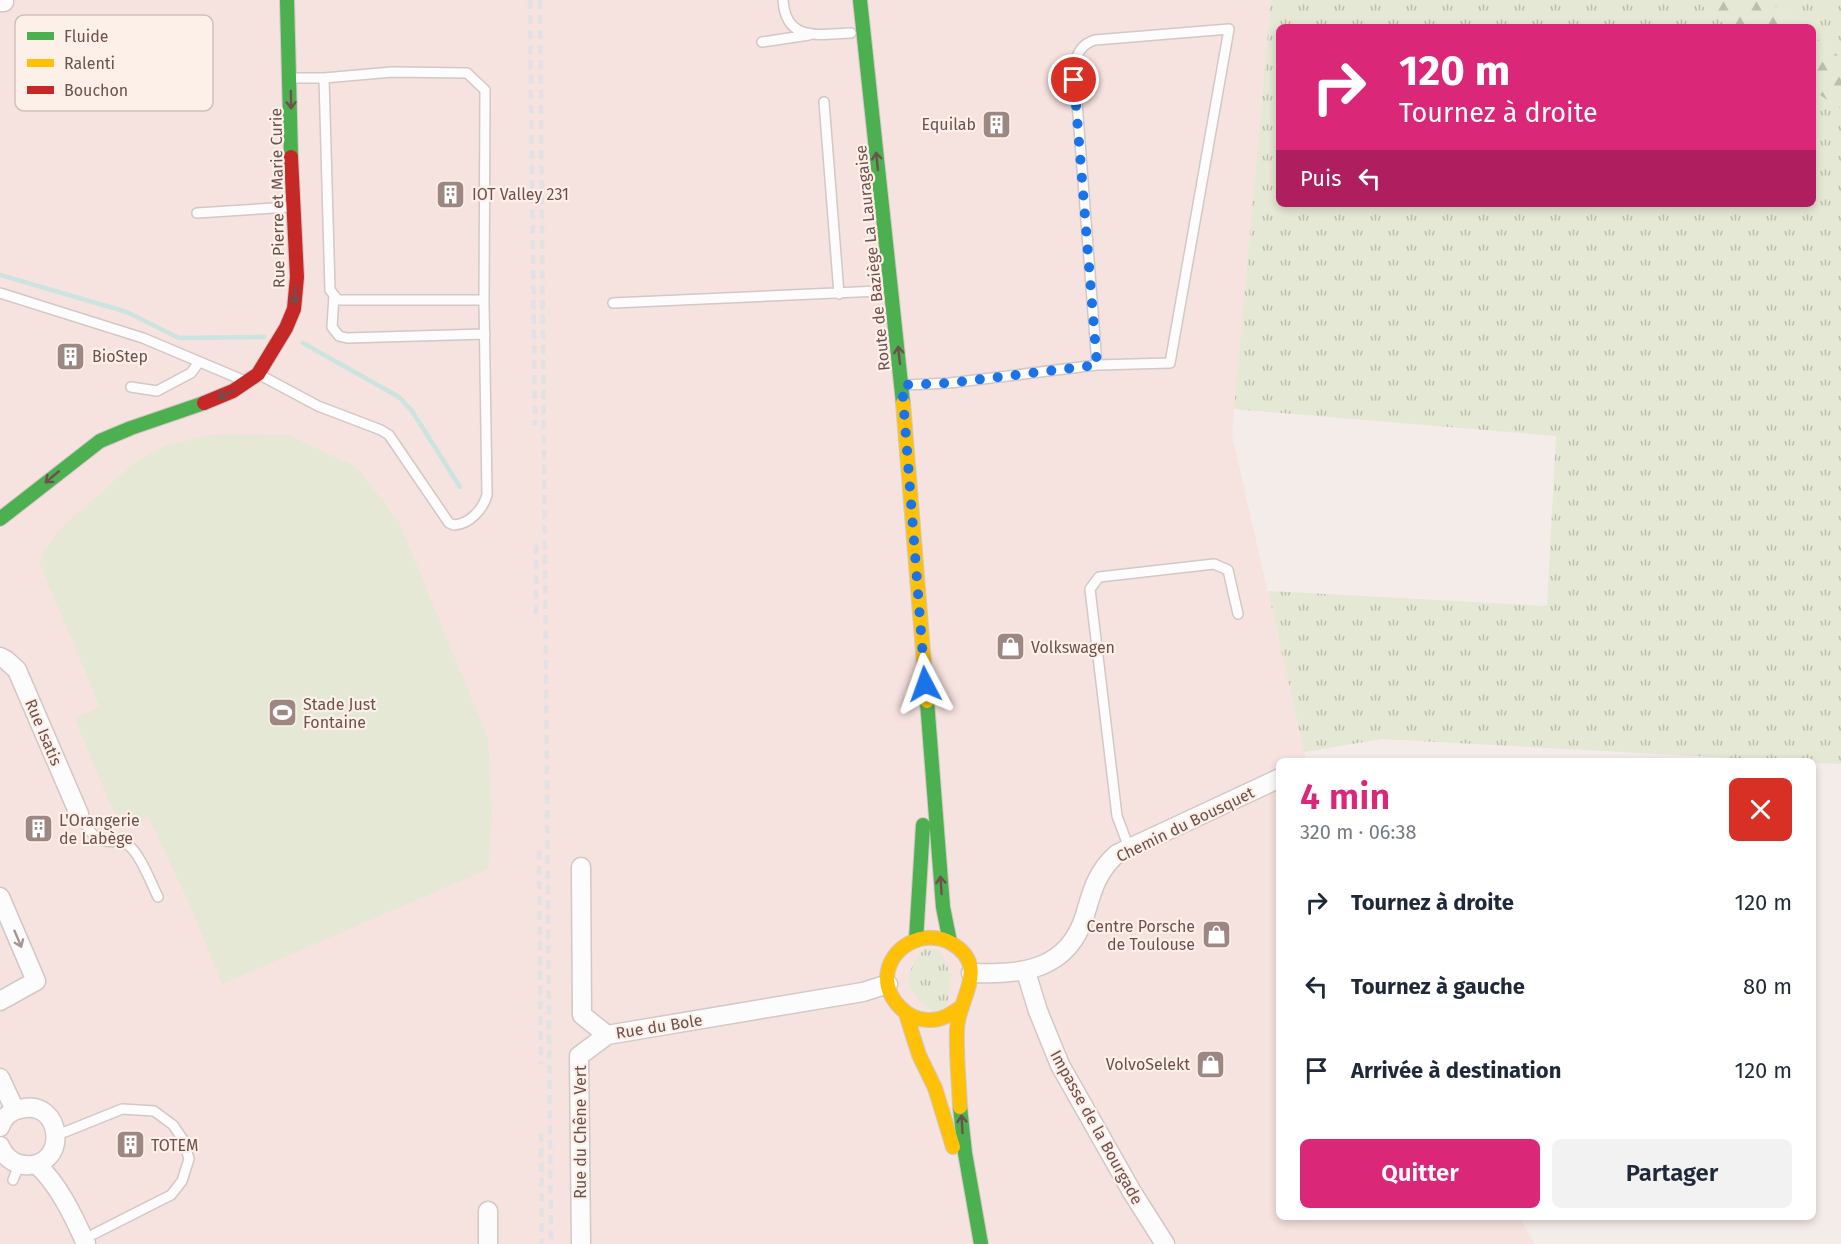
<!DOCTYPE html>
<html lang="fr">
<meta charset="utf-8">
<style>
body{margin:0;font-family:"Fira Sans",sans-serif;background:#f2f2f3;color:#1f2937;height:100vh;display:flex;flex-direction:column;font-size:22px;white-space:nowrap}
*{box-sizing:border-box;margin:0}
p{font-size:20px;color:#747a83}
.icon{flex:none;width:33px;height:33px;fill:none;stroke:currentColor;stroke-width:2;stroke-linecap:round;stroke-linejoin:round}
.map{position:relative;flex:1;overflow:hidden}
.drawer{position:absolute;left:1276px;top:758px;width:540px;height:462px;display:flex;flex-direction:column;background:#fff;border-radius:9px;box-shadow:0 3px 9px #0003}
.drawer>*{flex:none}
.hud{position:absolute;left:1276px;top:24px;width:540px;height:183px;border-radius:9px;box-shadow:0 3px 9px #0003;background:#db2777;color:#fff;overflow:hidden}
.pin{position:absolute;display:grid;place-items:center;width:51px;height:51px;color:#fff;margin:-26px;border:3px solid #fff;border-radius:50%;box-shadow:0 2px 6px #0007}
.me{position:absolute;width:66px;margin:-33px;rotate:356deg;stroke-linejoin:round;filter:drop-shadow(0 0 4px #0008)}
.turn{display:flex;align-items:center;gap:21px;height:126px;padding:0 24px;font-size:27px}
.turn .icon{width:78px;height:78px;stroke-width:2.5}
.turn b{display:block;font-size:42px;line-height:51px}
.then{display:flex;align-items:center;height:57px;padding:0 24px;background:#0003;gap:12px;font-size:22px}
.round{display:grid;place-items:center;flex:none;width:63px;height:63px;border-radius:9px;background:#f2f2f3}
.headline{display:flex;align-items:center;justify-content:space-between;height:102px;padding:0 24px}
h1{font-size:36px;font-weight:600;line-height:45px;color:#db2777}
.primary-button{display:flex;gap:12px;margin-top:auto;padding:12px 24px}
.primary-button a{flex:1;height:69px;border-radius:9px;background:#db2777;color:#fff;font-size:24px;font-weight:600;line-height:69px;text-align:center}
.primary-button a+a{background:#f2f2f3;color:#1f2937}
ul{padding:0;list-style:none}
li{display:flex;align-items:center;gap:18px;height:84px;padding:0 24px}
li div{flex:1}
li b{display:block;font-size:22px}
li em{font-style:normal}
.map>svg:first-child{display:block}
.commercial{fill:#f6e2df}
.grass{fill:url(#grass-tufts)}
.forest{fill:url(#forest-firs)}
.green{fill:#e5e8d4}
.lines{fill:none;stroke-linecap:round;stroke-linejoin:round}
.stream{stroke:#cbe4e0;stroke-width:4.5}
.lane-casing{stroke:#d2c8c5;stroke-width:12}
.street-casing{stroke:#d2c8c5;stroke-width:21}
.fast-casing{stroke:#d2c8c5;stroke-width:16}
.slow-casing{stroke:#d2c8c5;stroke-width:16}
.jam-casing{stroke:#d2c8c5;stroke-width:16}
.lane{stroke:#fdfcfc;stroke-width:9}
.street{stroke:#fdfcfc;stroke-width:18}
.fast{stroke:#4caf50;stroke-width:14}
.slow{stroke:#ffc107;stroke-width:14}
.jam{stroke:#c62828;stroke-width:14}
.rail{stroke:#e3e1e3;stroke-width:4.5;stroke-dasharray:9 6;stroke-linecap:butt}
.oneway{stroke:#6e504c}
.oneway2{stroke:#a79592}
.route{stroke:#1a73e8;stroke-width:10;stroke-dasharray:0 18}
.labels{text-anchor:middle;stroke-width:4.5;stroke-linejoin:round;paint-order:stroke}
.poi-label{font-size:16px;fill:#6e504c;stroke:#fdf0e9;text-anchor:start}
.street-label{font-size:16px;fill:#6e504c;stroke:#fdf0e9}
.key{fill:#fdf0e9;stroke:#d2c0ba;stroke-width:1.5}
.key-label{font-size:16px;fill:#6e504c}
</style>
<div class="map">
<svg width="1841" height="1244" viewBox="0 0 1841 1244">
<defs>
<pattern id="grass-tufts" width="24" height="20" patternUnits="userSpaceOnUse" patternTransform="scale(1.5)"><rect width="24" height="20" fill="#e5e8d4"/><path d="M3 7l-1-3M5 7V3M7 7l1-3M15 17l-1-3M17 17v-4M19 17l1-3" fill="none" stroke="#bebeae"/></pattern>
<pattern id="forest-firs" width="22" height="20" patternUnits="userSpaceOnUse" patternTransform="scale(1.5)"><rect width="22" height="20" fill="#e5e8d4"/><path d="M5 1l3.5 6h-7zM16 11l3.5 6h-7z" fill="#bebeae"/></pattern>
</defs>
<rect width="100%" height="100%" fill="#f4ece8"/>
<!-- commercial -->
<path class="commercial" d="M0,0H1271L1232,435L1306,760H1280V1216L1520,1217L1534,1244H0Z"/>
<!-- grass -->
<path class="grass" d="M1271,0H1696L1728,27H1280V204H1814V91L1841,109V764L1814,763V760H1770L1382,739L1304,752L1268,591L1547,606L1556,436L1234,409Z
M1767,0H1841V58L1814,36V27H1801Z
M924,949L939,950L952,976L947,1007L932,1011C904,989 901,978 924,949Z"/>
<!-- forest -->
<path class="forest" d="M1696,0H1767L1801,27H1728Z
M1814,36L1841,58V109L1814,91Z"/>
<!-- green -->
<path class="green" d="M215,434L288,435L356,467L399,522L488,739L492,815L488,869L222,984L192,910L149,817L138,822L126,823L120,820L111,806L75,719L100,707L40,564L43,551L66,523L137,461L167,445Z"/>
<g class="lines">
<!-- stream -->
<path class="stream" d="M0,275L127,312L179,338L264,337
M303,343L399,397L412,411L460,487"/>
<defs>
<path id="lane" d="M783,0C786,43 819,34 851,33
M762,42L809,35
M324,78L330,290L338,300H484
M824,102L839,294
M197,213L290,207
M0,293L143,338L245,381
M334,295L332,327L339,336L347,338L485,334
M613,303L879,291
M260,375L318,406L381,430L389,435L449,523L454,525C470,524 483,509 487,495L484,303L485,90L467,73L392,72L324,78H290
M905,385L950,383L1097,365L1074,63C1079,51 1082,44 1095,40L1229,29L1170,363L1097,365
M131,387L157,391L191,373L199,362
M79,814C85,824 92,838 105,841C113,843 119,838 127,844C140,853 151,883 158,897
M1129,848L1117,816L1090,589L1099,577L1214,564L1228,570L1238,614
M56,1131L65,1132L122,1109L154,1111L173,1125L184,1141L189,1159L182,1181L171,1195L94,1234
M13,1180L19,1165"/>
<path id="street" d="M0,2H4
M0,657L6,660L17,670L79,814
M581,867L582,1015L607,1035L863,992L888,984
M0,897L36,981L0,1001
M1026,972L1038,1011L1060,1065L1132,1192L1165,1244
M971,973C1021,975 1068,971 1085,915C1092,891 1097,871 1117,854L1280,778
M0,1078L15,1110
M0,1127C3,1118 10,1111 20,1109C63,1097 70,1169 24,1165C13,1164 4,1156 0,1146
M36,1164C58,1183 74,1217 86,1244
M488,1211V1244
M581,1244L579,1056L607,1035"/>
<path id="fast" d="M287,0L291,157
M860,0L903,403
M0,519L100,441L131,428L204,403
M927,701L943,907L950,942
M916,940L923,825
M960,1107L965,1153L981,1244"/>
<path id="slow" d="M903,403L927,701
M906,1014L919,1055L935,1088L953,1147
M960,1107C959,1081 956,1055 957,1029C958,999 991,966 951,943C924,928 888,947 887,978C887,999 907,1020 928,1020C941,1021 951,1014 961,1007"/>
<path id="jam" d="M204,403L233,391L258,374L286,328L294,309L297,277L291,157"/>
</defs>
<!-- lane casing -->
<use href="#lane" class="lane-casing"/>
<!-- street casing -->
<use href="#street" class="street-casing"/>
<!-- fast casing -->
<use href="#fast" class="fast-casing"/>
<!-- slow casing -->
<use href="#slow" class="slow-casing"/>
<!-- jam casing -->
<use href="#jam" class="jam-casing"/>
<!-- lane -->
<use href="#lane" class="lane"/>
<!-- street -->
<use href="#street" class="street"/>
<!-- fast -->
<use href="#fast" class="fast"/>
<!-- slow -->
<use href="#slow" class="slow"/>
<!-- jam -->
<use href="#jam" class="jam"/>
<!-- rail -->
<path class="rail" d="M530,0L535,425
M540,0L551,1244
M536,545V620
M539,851L541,1064
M541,1133L542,1244"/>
</g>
<!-- one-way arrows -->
<defs><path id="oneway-shaft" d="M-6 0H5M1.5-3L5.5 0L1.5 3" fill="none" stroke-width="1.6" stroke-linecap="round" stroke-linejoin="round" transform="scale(1.5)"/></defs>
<g class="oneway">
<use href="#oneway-shaft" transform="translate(291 100) rotate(89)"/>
<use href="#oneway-shaft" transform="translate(877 161) rotate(-96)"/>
<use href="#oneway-shaft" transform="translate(295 295) rotate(95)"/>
<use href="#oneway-shaft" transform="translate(899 355) rotate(-96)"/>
<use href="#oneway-shaft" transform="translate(226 394) rotate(154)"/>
<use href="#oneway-shaft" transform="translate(52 477) rotate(140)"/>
<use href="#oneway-shaft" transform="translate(941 885) rotate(-94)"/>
<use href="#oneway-shaft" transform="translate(962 1124) rotate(-93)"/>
</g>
<use class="oneway2" href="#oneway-shaft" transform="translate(18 939) rotate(67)"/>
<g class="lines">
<!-- route -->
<path class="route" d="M925,684L902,385L950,383L1097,365L1074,80"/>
</g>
<!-- icons -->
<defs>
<symbol id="building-square" viewBox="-11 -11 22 22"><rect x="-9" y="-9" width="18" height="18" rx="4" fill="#9d8783" stroke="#fdf0e9"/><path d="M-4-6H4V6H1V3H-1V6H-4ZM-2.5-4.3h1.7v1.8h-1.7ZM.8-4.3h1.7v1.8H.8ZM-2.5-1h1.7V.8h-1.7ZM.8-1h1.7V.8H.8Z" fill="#fff"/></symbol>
<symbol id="shop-square" viewBox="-11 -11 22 22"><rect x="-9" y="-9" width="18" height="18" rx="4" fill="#9d8783" stroke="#fdf0e9"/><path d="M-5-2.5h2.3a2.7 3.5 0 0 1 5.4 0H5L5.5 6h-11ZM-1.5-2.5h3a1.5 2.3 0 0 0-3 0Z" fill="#fff"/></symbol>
<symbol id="stadium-square" viewBox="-11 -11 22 22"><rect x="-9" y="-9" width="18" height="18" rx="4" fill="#9d8783" stroke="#fdf0e9"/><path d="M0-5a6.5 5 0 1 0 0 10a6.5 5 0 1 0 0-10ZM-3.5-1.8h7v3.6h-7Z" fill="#fff"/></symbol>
</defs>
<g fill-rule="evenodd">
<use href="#building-square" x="980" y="108" width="33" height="33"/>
<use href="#building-square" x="434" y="178" width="33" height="33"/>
<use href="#building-square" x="54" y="340" width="33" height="33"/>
<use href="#shop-square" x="994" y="630" width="33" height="33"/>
<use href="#stadium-square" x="266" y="696" width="33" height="33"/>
<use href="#building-square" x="22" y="812" width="33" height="33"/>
<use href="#shop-square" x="1200" y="918" width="33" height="33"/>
<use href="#shop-square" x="1194" y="1048" width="33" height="33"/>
<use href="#building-square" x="114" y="1128" width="33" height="33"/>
</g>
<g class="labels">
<!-- poi labels -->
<g class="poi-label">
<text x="976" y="130" text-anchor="end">Equilab</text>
<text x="472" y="200">IOT Valley 231</text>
<text x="92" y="362">BioStep</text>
<text x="1031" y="653">Volkswagen</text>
<text x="303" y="710">Stade Just<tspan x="303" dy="18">Fontaine</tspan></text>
<text x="59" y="826">L'Orangerie<tspan x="59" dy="18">de Labège</tspan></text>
<text x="1195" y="932" text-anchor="end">Centre Porsche<tspan x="1195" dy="18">de Toulouse</tspan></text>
<text x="1190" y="1070" text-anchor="end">VolvoSelekt</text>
<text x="151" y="1151">TOTEM</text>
</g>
<!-- street labels -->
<g class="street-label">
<text transform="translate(277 198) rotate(-91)" y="6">Rue Pierre et Marie Curie</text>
<text transform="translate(872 258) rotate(-96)" y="6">Route de Baziège La Lauragaise</text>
<text transform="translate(44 732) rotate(67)" y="6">Rue Isatis</text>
<text transform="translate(1185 824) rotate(-26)" y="6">Chemin du Bousquet</text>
<text transform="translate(659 1026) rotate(-9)" y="6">Rue du Bole</text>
<text transform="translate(1097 1127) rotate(61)" y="6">Impasse de la Bourgade</text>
<text transform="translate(580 1132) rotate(-90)" y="6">Rue du Chêne Vert</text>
</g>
</g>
<!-- legend -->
<rect x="15" y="15" width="198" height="96" rx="9" class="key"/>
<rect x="27" y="32" width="27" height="8" fill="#4caf50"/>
<rect x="27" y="59" width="27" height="8" fill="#ffc107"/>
<rect x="27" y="86" width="27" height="8" fill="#c62828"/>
<g class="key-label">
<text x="64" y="42">Fluide</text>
<text x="64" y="69">Ralenti</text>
<text x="64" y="96">Bouchon</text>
</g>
</svg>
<div class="pin" style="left:1074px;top:80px;background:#d93025"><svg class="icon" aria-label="arrive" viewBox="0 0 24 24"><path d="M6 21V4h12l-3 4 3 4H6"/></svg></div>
<svg class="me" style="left:925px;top:684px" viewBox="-20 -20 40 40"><path d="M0-17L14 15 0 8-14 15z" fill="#1a73e8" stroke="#fff" stroke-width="4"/></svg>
<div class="hud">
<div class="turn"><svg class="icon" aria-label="right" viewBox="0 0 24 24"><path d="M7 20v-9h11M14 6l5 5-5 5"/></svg><div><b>120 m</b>Tournez à droite</div></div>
<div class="then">Puis<svg class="icon" aria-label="left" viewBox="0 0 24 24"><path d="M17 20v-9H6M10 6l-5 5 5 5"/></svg></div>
</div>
<section class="drawer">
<div class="headline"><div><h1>4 min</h1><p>320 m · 06:38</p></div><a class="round" style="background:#d93025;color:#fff"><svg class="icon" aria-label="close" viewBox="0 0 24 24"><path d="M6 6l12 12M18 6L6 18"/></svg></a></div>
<ul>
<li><svg class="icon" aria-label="right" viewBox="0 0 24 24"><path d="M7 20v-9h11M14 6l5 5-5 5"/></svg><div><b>Tournez à droite</b></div><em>120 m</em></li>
<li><svg class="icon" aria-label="left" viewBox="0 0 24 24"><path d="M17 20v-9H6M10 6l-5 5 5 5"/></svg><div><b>Tournez à gauche</b></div><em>80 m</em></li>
<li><svg class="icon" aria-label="arrive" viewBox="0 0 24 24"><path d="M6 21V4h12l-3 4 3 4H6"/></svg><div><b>Arrivée à destination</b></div><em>120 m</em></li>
</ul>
<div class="primary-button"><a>Quitter</a><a>Partager</a></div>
</section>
</div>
